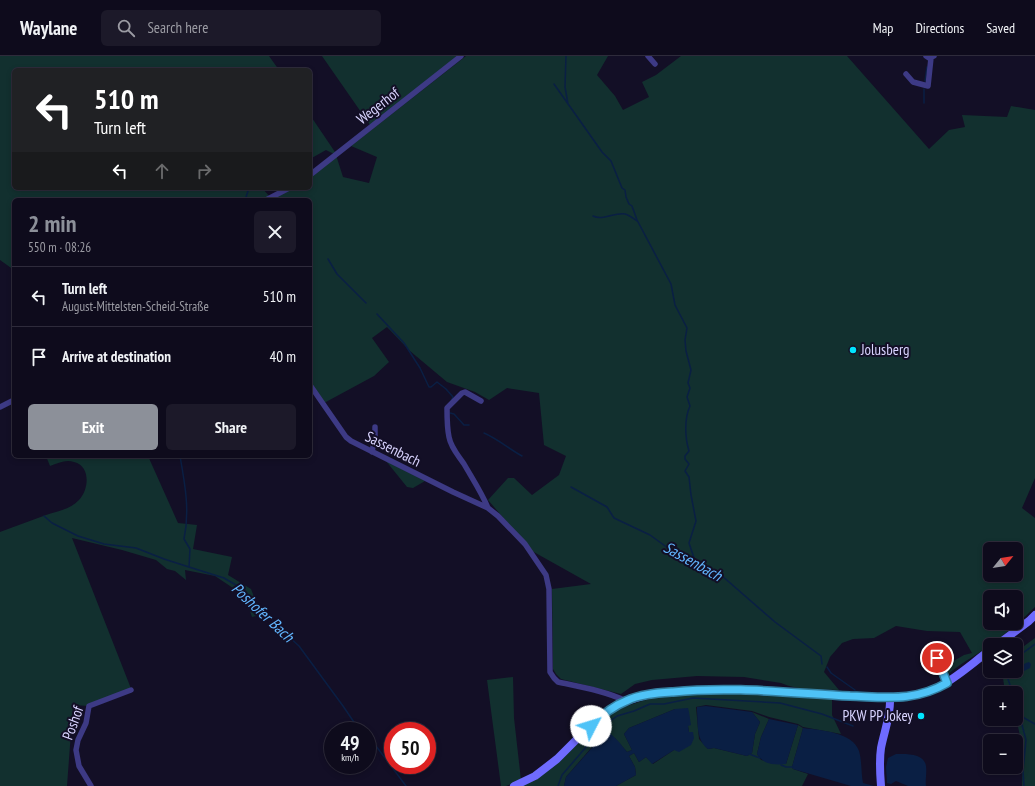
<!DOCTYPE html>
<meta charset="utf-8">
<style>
body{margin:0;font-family:"PT Sans Narrow",sans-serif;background:#1c1929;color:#f1f3f6;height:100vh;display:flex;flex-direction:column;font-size:15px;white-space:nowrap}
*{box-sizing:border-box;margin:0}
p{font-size:13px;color:#9b9ba3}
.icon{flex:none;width:22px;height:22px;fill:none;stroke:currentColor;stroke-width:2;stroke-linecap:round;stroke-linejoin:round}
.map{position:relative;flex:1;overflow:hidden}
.drawer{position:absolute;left:12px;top:142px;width:300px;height:260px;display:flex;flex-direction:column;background:#0e0b1c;border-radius:6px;box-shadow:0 2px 6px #0003,0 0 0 1px #2e2b3b}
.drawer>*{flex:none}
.banner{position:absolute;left:12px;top:12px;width:300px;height:122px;border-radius:6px;box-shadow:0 2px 6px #0003,0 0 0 1px #2e2b3b;background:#202124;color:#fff;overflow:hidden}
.needle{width:26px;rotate:60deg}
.buttons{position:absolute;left:983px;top:486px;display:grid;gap:8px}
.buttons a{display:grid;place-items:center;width:40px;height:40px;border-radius:6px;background:#0e0b1c;box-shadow:0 2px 6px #0003,0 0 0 1px #2e2b3b;font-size:20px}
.speed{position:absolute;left:324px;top:666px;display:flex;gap:8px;font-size:20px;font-weight:700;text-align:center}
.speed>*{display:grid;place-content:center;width:52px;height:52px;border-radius:50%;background:#0e0b1c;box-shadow:0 2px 6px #0003,0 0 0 1px #2e2b3b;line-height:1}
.speed small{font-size:10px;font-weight:400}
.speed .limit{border:6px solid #d22;background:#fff;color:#111}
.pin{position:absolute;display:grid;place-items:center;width:34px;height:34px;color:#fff;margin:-17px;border:2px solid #fff;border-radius:50%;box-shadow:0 1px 4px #0007}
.me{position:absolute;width:44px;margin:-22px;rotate:50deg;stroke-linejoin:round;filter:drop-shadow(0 0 3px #0008)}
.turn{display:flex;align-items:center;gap:14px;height:84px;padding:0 16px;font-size:18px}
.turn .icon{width:52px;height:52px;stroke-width:2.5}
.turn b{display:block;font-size:28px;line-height:34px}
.lanes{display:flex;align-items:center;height:38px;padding:0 16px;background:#0003;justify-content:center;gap:20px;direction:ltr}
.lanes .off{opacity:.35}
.round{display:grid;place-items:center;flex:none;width:42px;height:42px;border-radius:6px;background:#1c1929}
.head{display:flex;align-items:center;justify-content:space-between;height:68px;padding:0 16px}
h1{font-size:24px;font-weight:700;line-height:30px;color:#8c9099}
.button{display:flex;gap:8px;margin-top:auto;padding:8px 16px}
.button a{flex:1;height:46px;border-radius:6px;background:#8c9099;color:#fff;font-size:16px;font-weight:700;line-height:46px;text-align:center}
.button a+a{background:#1c1929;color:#f1f3f6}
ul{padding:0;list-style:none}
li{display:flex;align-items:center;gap:12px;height:60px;padding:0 16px;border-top:1px solid #2e2b3b}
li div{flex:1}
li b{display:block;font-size:15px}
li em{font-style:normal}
header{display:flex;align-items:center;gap:24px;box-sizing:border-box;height:56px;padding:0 20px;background:#0e0b1c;border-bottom:1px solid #2e2b3b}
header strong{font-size:19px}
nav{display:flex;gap:22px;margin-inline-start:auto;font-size:14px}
.search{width:280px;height:36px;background:#1c1929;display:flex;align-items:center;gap:10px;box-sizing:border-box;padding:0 14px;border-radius:6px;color:#9b9ba3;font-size:15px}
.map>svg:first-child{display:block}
.green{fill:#12302f;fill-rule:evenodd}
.water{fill:#0a1f44}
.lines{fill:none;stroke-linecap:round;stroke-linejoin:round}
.stream{stroke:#0a1f44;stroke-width:1.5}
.minor{stroke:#3d3a85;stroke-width:5.5}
.secondary{stroke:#6f6bff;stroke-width:8}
.route-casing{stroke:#337fa1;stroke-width:10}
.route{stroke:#4fc3f7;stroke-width:7}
.poi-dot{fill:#00e5ff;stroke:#130f26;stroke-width:1.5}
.labels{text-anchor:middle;stroke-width:4;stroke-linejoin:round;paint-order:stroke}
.street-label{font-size:15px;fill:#d9d4ff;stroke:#130f26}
.poi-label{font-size:15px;fill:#d9d4ff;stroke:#130f26;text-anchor:start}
.water-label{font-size:16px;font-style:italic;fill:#62b6ff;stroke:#130f26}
</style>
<header>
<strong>Waylane</strong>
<div class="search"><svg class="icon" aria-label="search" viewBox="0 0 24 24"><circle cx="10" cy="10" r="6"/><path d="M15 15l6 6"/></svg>Search here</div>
<nav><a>Map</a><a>Directions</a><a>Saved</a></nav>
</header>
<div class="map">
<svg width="1035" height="730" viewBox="0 0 1035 730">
<rect width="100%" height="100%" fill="#130f26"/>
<!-- green -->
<path class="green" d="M0,0H269L279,14H14V132H262L270,141L289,132H310V119L336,99L343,121L369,127L377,101L351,90L466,0H608L597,19L615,40L623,54L649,41L642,26L656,19L681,0H847L929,93L949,74L965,71L962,59L1007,61L1011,50L1035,54V422L1022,452L1035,462V551C1017,569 996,586 974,600C964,606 955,612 946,620L943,611L964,599L972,597L960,576L927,575L896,570L874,582L853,583L842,587L830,601L824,616L839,634C820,633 798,635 781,627L744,621L697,620L652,624L635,628L621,638L561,623L556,618L553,613L552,533L591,528L532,495L488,444L508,422H514L532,439L559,419L566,400L544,389L539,337L507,332L489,344L475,336L447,326L410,295L387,271L372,282L389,306L374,320L324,347L310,327V144H14V214L0,204ZM990,493H1016V519H990ZM990,541H1016V567H990Z
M322,0H458L370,69Z
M310,59L335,96L334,98L326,94L310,103Z
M46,400H148L178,467L197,469L193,493L232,501L228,519L251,533L261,559L252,561L245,540L215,520L185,514L186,524L175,515L167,513L156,504L122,494L72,482L130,630L131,634L89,650L73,649L67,730H0V476C15,470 31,465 46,459C58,455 71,453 79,444C89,434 91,410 74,406C66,403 58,407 50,410Z
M386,405L425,425L413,432L407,431Z
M1035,582V730H1022L1023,693L1016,662V637H1007L1004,629L1002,615H1016V596Z
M513,621L514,662L521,724L506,730H501L487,624Z
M697,635L832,642V659L841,678L803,671L798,668L769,661L752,655L706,649L696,651L699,683L708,693L714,692L747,700L752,697L755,678L760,666L752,656L769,663L761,681L757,698L761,704L786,708L798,669L803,672L792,711L793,713L808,718L802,730H616L636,719L635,711L629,700L634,697L639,706L646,701L653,708L674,694L689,676L688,670L675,653L629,672L624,678L632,694L627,696L615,682L601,679L598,684L566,721L564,730H521L612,657C641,642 665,640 697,635Z"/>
<!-- water -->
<path class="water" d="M1029,606L1031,608L1030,612L1014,620L1013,617L1014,615H1016V613L1026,607Z
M706,650L752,656L760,666L755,678L752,697L747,700L714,692L708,693C696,684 698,668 697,655V651Z
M688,652L689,656L691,669L688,670L689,676H693L694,682L691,689L679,696L674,694L652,708L646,701L639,706L634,697L629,700L635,711L636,719L616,730H564L566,721L598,685L601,679L608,675L619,686L627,696L632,694L624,678L629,672L675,653Z
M769,663L798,669L786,708C775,709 764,709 757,698L761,681Z
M803,672C820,674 853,676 859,695C862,705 861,717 863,727L874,730H851L793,713L792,711Z
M896,698C906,698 924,697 926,710C927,717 925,724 926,730H908L896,725L891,728L887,727L886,711L888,702Z"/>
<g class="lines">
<!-- stream -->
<path class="stream" d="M566,0L565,31L568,48
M925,25L927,11
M554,28L602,96L611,105L622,132L625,134L626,141L629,148L632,150L637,164L671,228L675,249L687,272L685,284L686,295L691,314L688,327L690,332L687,341L690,350C684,363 685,382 689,395L685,400V403L689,408L685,415L689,421L691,439L696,465L689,487L695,505
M924,33V47
M245,144L249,132
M593,160C603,165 615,156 625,158C629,159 633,162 637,165
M328,203L337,218L366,247
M377,258L404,287L420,312L429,331H431L437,326L446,333L453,341L451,345
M450,357L454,358L464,369H469
M484,377C498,383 509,393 522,400
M180,400C185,428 190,455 184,483L190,493L189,511L224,522L241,532L286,578L299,590L343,650L360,675
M571,431L607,451L614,462L650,479L683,503L689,502L721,519L775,566L821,600L822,608
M44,460L52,467L78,480L104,488L136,492L164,503L189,511
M1016,602L1035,588
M827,611L831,617L855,634
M1005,615L1013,637
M1016,646L1026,684L1023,715L1024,730
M1019,659L1035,668
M367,678L406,730
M749,698L760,702
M781,709L786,711H793
M558,730L562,719L605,669L617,660L634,655L650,648H664L693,642L780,647L822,658L853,670"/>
<!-- minor -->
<path class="minor" d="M648,0L655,8
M926,0L929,2L934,0
M906,18L913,26L928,30L931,2
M310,119L461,0
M266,144L289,132
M310,329L346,381L351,385L453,436L488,452L498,460L525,488L546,519L549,533L550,616L554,622L558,626C581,631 605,635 626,645
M481,345L465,336L462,337L447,352C447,361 447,372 449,381C451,392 458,399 464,408C472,422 482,437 488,452
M0,351L14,344
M372,396L375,381V371
M929,596L937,602L947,627
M91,730L79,710L76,694L78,684L86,667L89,650L131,634"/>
<!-- secondary -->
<path class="secondary" d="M997,589L1029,565L1035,559
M514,730L535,720L557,703L583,677L611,653L626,645L653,637L695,634H743L890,642C939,640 953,622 990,594
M881,730C880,717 879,705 881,692C884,676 891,659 890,642"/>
</g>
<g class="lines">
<defs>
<path id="route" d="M591,670C601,660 613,650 626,645C640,638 658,637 673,636C732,630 791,637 850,640C886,641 914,646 947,627L937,602"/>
</defs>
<!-- route casing -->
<use href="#route" class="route-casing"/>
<!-- route -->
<use href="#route" class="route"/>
</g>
<!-- markers -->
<g class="poi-dot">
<circle cx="853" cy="294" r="4"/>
<circle cx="921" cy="660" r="4"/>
</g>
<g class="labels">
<!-- street labels -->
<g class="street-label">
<text transform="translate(378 50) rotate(-38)" y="5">Wegerhof</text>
<text transform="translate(393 393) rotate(27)" y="5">Sassenbach</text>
<text transform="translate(73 667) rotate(-70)" y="5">Poshof</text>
</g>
<!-- poi labels -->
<g class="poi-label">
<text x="861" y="299">Jolusberg</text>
<text x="913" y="665" text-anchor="end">PKW PP Jokey</text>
</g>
<!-- water labels -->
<g class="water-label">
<text transform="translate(693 505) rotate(29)" y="6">Sassenbach</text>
<text transform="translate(263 556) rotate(43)" y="6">Poshofer Bach</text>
</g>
</g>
</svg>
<div class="buttons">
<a><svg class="needle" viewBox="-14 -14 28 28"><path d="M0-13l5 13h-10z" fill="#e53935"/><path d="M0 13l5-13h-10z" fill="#9b9ba3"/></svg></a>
<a><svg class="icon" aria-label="sound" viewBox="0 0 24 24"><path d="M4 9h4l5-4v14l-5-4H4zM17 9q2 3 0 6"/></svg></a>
<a><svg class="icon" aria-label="layers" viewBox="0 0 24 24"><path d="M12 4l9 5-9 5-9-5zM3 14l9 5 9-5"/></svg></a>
<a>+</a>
<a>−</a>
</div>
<div class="speed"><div>49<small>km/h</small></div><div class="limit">50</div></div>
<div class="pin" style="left:937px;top:602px;background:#d93025"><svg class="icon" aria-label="arrive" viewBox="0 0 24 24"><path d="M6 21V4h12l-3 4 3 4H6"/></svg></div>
<svg class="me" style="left:591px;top:670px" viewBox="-20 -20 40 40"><circle r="19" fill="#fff"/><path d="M0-13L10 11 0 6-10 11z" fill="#4fc3f7"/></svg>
<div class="banner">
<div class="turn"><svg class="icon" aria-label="left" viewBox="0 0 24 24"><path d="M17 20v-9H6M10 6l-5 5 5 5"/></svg><div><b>510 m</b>Turn left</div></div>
<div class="lanes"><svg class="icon" aria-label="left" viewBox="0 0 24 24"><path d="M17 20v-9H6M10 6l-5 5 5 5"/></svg><svg class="icon off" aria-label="ahead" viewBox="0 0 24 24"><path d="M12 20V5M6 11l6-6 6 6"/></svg><svg class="icon off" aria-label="right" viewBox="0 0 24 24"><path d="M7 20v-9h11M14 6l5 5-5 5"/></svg></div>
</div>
<section class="drawer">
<div class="head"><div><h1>2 min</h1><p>550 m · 08:26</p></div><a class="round"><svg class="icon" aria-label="close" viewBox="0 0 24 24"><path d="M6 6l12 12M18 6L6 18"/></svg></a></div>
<ul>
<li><svg class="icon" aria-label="left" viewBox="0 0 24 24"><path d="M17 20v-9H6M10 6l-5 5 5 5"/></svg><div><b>Turn left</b><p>August-Mittelsten-Scheid-Straße</p></div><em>510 m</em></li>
<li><svg class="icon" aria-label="arrive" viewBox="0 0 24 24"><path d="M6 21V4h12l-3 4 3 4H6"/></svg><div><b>Arrive at destination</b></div><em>40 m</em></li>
</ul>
<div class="button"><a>Exit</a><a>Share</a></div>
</section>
</div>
